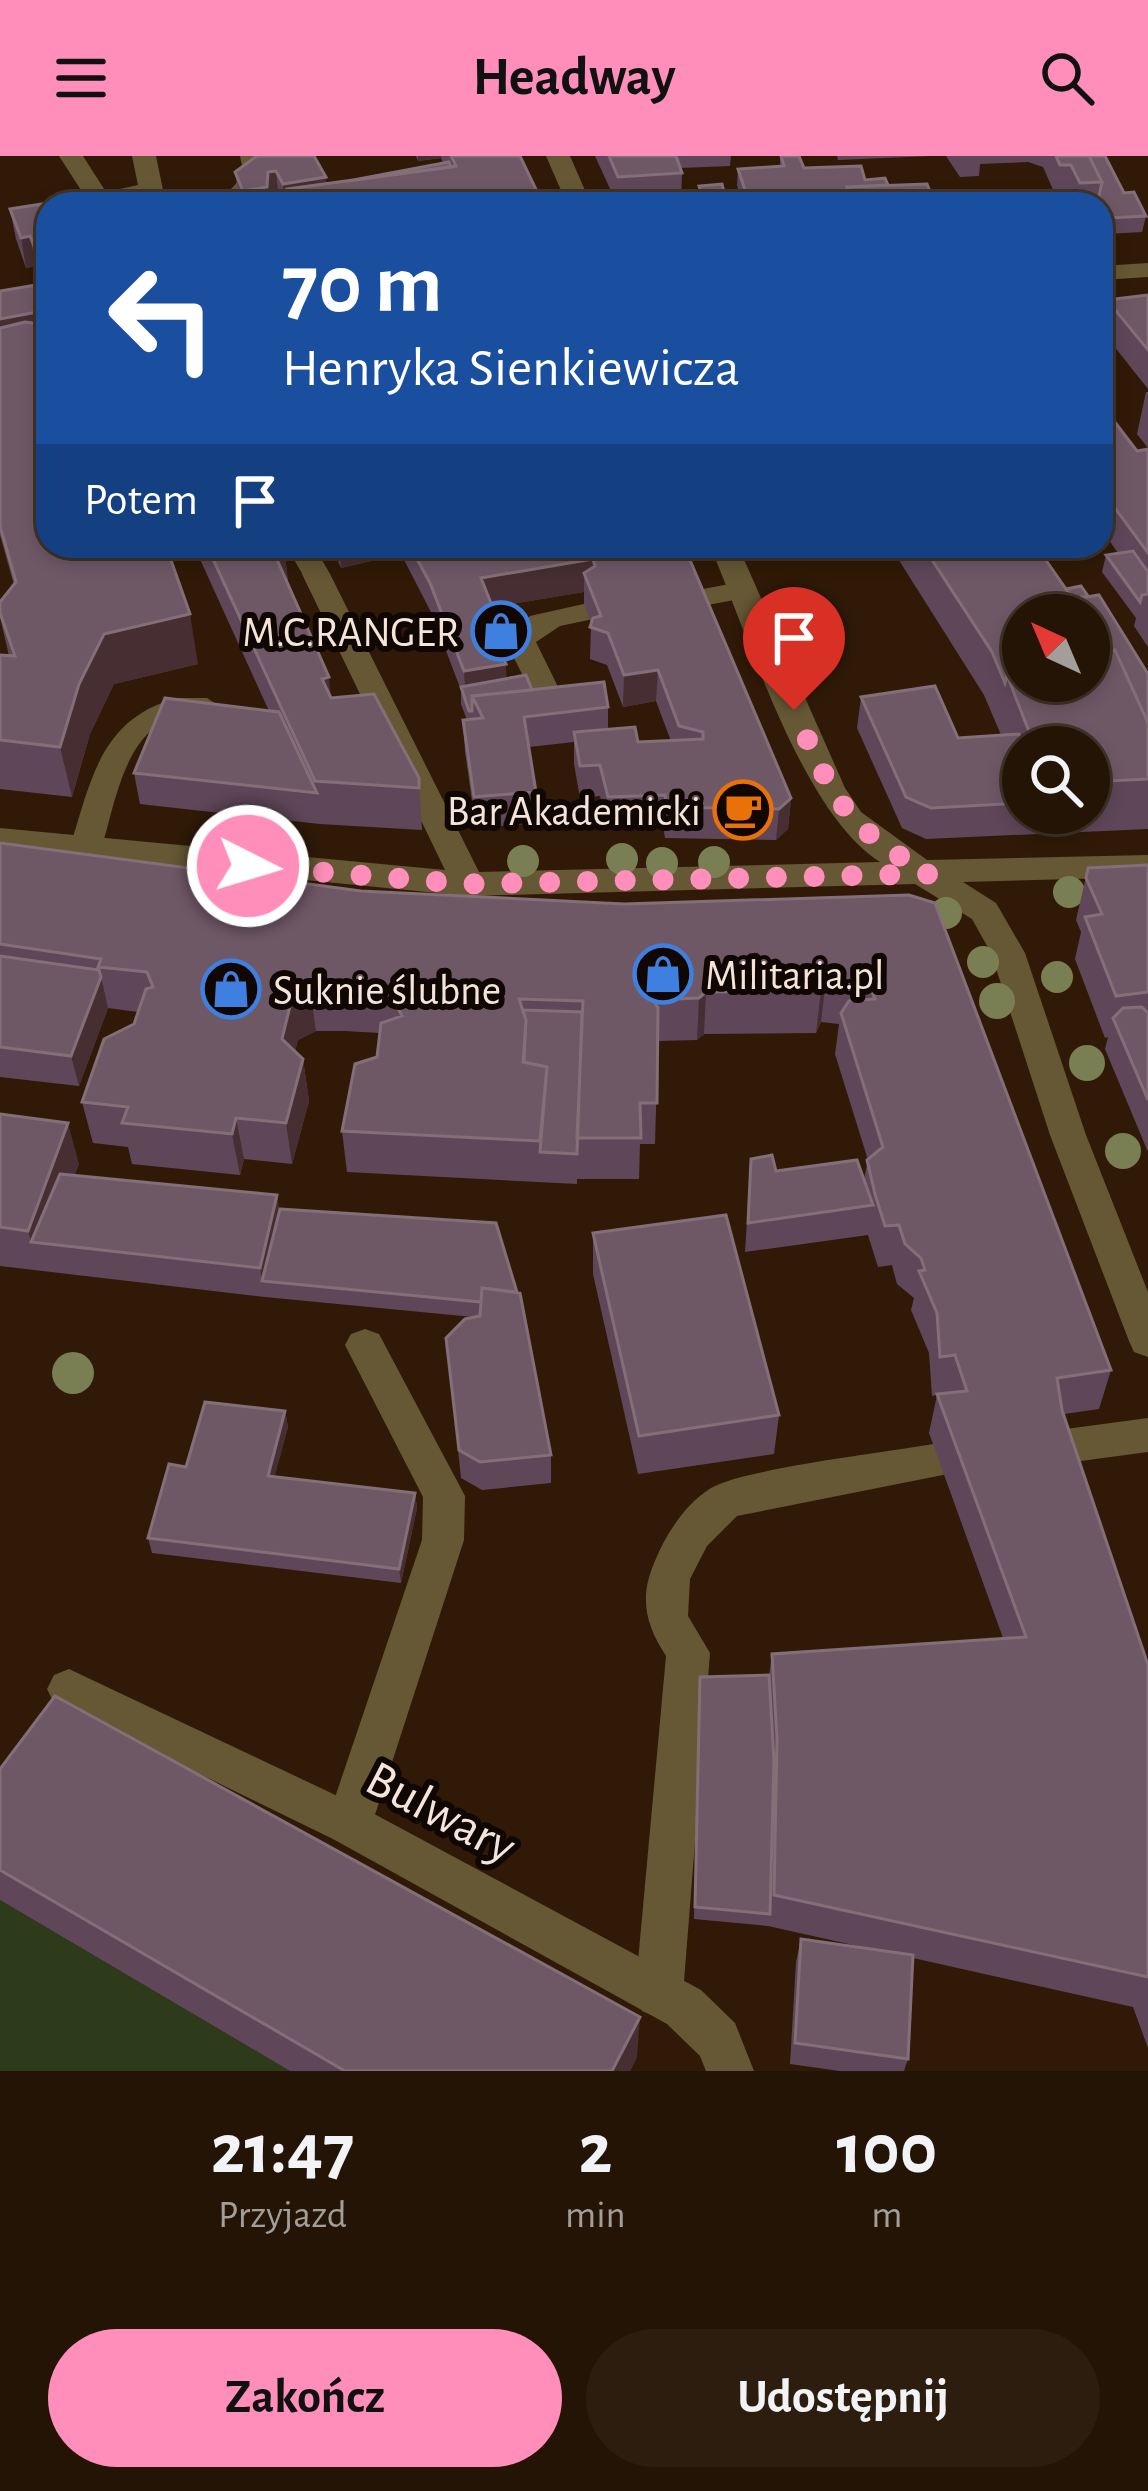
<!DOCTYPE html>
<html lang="pl">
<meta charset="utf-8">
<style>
body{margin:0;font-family:"Alegreya Sans",sans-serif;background:#2c1d0f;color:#f1f3f6;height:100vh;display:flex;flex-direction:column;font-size:45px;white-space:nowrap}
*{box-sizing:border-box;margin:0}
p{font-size:39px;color:#a39e9a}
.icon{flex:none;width:66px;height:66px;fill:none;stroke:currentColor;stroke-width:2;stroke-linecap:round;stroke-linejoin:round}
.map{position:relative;height:1915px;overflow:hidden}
.drawer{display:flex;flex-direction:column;background:#241405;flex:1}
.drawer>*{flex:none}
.guide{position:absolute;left:36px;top:36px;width:1077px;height:366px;border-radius:36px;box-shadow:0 6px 18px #0003,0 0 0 3px #413327;background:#1a4fa0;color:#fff;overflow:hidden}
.needle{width:78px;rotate:316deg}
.tools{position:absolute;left:1002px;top:438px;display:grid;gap:24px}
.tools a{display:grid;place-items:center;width:108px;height:108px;border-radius:50%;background:#241405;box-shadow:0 6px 18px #0003,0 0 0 3px #413327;font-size:60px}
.pin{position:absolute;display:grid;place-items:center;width:102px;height:102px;color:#fff;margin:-123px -51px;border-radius:50% 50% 50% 0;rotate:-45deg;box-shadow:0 0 12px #0007}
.pin .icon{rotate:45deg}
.me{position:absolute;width:132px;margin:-66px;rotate:95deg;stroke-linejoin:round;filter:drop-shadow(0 0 9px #0008)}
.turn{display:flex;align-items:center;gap:42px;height:252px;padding:0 48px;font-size:54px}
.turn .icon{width:156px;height:156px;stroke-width:2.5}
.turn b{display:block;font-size:84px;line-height:102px}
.then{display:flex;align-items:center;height:114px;padding:0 48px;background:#0003;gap:24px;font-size:45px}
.eta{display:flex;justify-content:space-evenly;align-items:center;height:204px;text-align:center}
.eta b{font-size:72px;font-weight:700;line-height:84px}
.button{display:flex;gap:24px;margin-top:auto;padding:24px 48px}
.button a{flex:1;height:138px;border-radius:72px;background:#ff8eba;color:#111;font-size:48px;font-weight:700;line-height:138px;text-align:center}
.button a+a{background:#2c1d0f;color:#f1f3f6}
header{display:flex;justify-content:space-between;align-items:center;height:156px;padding:0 48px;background:#ff8eba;color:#111;font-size:54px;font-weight:700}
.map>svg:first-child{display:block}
.green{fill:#2d3b1a}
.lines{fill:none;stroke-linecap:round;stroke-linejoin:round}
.lane{fill:#665835;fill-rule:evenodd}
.street{fill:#665835;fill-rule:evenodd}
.tree{fill:#797f53}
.wall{fill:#5f4759;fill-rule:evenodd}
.shaded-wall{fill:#462e32}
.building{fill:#6f5866;stroke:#846e78;stroke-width:3}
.route{stroke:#ff8eba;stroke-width:21;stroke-dasharray:0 37.8}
.labels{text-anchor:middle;stroke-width:12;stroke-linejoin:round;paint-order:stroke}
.poi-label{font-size:42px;fill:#f4e4d9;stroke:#110702;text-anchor:end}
.near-street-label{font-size:51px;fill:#f4e4d9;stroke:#110702}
</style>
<header><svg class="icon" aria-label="menu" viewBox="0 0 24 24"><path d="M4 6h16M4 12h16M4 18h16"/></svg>Headway<svg class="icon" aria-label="search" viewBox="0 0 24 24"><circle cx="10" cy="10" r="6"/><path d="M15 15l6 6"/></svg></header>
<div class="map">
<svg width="1148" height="1915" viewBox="0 0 1148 1915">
<rect width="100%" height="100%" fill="#301a07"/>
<!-- green -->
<path class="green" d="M0,1744L290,1915H0Z"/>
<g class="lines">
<!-- lane -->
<path class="lane" d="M59,0H83L106,36L138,29L132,0H156L163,34L116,48H90Z
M240,0H264L268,20L242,48H217L244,19Z
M286,390H314L330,418L326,424H306Z
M740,426L755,435L750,441L692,452L677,443L682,437Z
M588,447L603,456L598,462L560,470L536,486L561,537L546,547L535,544L506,486L530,460Z
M177,542H207L222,552C211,567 196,559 179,562C125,569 114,653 101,694L96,702H74L69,694C91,626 99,563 177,542Z
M365,1173L379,1178L465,1340L464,1384L372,1668L365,1683L349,1690L333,1683L326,1668L422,1384L423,1341L345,1189L351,1178Z
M1148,1262V1296L1051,1309L1037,1304L1031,1292L1037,1280L1051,1275Z
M939,1287L953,1293L959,1305L953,1317L737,1360L707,1390L690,1423L688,1460L710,1497L683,1838L676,1855L659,1862L642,1855L635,1838L666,1500C645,1468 639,1441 655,1405C666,1378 685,1348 711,1332C746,1312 891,1296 939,1287Z"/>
<!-- street -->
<path class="street" d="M546,0H570L591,48H567Z
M1148,107V121L1101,124V110Z
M710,390H738L845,632L861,656L927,704L1148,699V721L963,726L996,747L1025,797L1086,979L1148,1136V1201L1134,1196L1129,1185L1050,979L991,797L972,763L915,728L468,740L0,694V672L445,714L302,418L316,409L330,418L479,716L880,706C801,656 748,478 710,390Z
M69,1513L365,1653L701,1834L735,1867L754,1915H706L700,1900L667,1868L333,1683L54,1547L47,1533L54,1519Z"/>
</g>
<!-- trees -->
<g class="tree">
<circle cx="622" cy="703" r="16"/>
<circle cx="523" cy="705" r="16"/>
<circle cx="714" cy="706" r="16"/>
<circle cx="662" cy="707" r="16"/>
<circle cx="1069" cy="736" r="16"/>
<circle cx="946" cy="757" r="16"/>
<circle cx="983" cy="806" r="16"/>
<circle cx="1057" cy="821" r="16"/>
<circle cx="997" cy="845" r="18"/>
<circle cx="1087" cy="907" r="18"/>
<circle cx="1123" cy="995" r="18"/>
<circle cx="73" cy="1217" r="21"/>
</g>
<!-- wall -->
<path class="wall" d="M257,0L326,28L443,7L441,2L418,5L416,0H520L543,48H281L279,45L271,46V48H240L235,16Z
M595,0H731L730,10L680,12L682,17L681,47L657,48H617Z
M780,0L804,12L888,29L935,48H731L742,47L737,29L738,13L780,11Z
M837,0H931L838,4Z
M946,0H1105L1124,37L1146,60L1142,76L1106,78L1101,66V48H1071L1066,38H1055L1043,11L1028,6L980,8L979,20L960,21Z
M699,30L727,48H699Z
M86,41L42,128L36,110L26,112L16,83L10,53Z
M0,135L48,390L198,508L114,528L90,578L72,641L0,633V499L9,500L0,461V446L14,429L0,379Z
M1148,139V233L1102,175L1107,144Z
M1146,236H1148V292L1137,278Z
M1101,248L1137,295L1148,293V491L1134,470L1136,462L1102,416L1106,399L1118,397L1101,373Z
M194,390H284L288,426L331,542L419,622L422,674L320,668L140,648L134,617L269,555Z
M331,390H684L791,642L788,673L776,684L665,682L663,670L607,673L600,640L580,642L574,608V586L529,591L536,636L537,667L476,672L465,596L463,564H467L461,548V534L432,458L401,398L341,412ZM584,436V448L591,467L590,503L607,509L623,551L656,545L671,585L638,586L608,573V551L532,534L507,523L496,486L493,451Z
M890,390H1036L1066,433L1148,518V673L926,683L902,672L857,572L861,541L958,582L1001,579L984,539ZM1023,591H1089V657H1023Z
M0,687L361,735L624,748L909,739L1111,1214L1099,1253L1064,1258L1148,1509V1892L1133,1851L913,1802L908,1903L904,1915H840L790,1908L796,1806L801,1783L871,1793L768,1770L694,1763L700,1521L769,1519L772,1498L1003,1482L929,1277L937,1239L932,1240L929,1197L911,1154L914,1142L897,1128L892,1109L878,1111L868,1079L745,1096L751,1003L776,1015L864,1023L868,1004L835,898L839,868L821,866L816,877L704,878L697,884L658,885L655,988H640L639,1023H577V1021V1028L347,1016L342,975L377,901L380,877L345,875H316L298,884L295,895L303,903L309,945L292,1008L244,1003L240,1019L132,1008L128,991L93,987L82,946L134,868L138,856L108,852L79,930L0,921Z
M1148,709V996L1105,893L1108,881L1105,882L1075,803L1081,776L1076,764L1088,712Z
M0,958L79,1008L74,1019L280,1053L496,1067L551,1299V1327L482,1334L461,1322L446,1182L473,1161L265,1141L0,1110Z
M593,1077L779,1259L774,1298L638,1318L593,1118Z
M285,1255L288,1271L274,1321L415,1337L417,1352L401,1427L152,1397L148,1382L186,1311Z
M0,1613L637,1901L630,1915H290L0,1744Z"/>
<!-- shaded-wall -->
<path class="shaded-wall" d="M418,0H441V2L418,5Z
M276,15L279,45L271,46V48H245L243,35L268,16Z
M326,21L328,48L287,33L288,48H285L283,28Z
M30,80L36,110L26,112L21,82Z
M48,96V127L42,128L37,98Z
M48,154V186L0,195V163Z
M270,390H284L288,426Z
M339,390H400L401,398L341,412Z
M458,390H566L593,403L592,434L584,417V436L482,453L459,429Z
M777,390H820L776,397Z
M495,457L496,488L484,459Z
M190,458L198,508L114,528L90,578L72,641L60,591L79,528L104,478Z
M506,508L507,539L472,540L466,547L464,515Z
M658,514L656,545L623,551L624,519Z
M329,521L333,564L322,523Z
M791,642L788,673L776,684L779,653Z
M101,821L108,852L79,930L71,900Z
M826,824L821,866L816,877L821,835Z
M310,833L316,875L298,884L288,924L282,883L292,842Z
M706,836L704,878L697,884L699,842Z
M303,903L309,945L292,1008L286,967Z
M236,962L244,1003L240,1019L232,978Z
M68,967L79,1008L50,1088L31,1086L28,1075Z
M277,1039L282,1069L262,1125L265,1141L260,1112Z
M285,1255L288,1271L271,1335L268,1320Z
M415,1337L417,1352L401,1427L399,1413Z
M640,1861L637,1901L630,1915H612Z"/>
<!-- building -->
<path class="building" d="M257,0H314L326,21L283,28L276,15L268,16L267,31L243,35L235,16Z
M451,0H520L543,48H291L287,33L456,10Z
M609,0H676L682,17L618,21Z
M781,0H799L804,12L861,10L865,24L885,22L888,29L847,31L846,41L749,46L738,13L784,10Z
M1056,0H1089L1102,26L1080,27L1071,9H1060Z
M1089,0H1105L1124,37L1134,36L1146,60L1109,62L1099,40L1102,26Z
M449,6L451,11L348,25Z
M722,28L727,48H705L699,30Z
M927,28L935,48H853L847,31Z
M194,36L201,48H165L162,43Z
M86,41L88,48H48V96L37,98L30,80L21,82L10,53Z
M797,44L798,48L731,47Z
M48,127V154L0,163V135Z
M1148,139V194L1107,144Z
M25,166L48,169V390H166L190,458L104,478L79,528L60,591L0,584V499L15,500L0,457V446L16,426L0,370V172Z
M1101,248L1137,295L1148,293V397L1101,333Z
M207,390H271L329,521L322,523L331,542L374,538L419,622V632L315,625Z
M410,390H454L458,398L503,390H684L791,642L779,653L666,651L665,639L608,641L600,609L580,610L574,576L635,571L638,586L703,583V576L679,570L658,514L624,519L608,477L590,471L593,462L601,460L584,417L595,410L593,403L481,422L495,457L484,459L506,508L464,515L430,427Z
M923,390H1036L1084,459H1023V515L1007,519L1005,527L992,496Z
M1133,395L1148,416V438L1142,439L1140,446L1106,399Z
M1081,430L1088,440L1073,443L1066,433Z
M1099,439L1148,518V567L1115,494L1109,496L1089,467V459H1084L1073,443Z
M1089,467L1109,496L1089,500Z
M1115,494L1148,567V623L1089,626V591H1035L1007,519L1023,515V525H1089V500Z
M526,519L532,534L472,540V555H469L461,531Z
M604,526L608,551L524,561L536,636L474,641L463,564L483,562L472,540Z
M935,530L958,582L1019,578L1024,591L1023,647L931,652L906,641L861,541Z
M165,542L279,556L317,637L134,617Z
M0,687L361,735L624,748L909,739L935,747L1111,1214L1057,1222L1062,1254L1148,1509V1821L774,1739L777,1583L772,1498L1026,1481L937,1238L967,1235L955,1199L940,1201L937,1157L919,1115L925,1114L921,1102L905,1088L899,1069L885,1070L875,1038L867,1004L883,991L841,857L849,845L875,843L869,828L826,824L821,835L706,836L699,842L653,844L658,852L657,947H640L641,982H577L583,845L519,843L526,864L523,906L547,911L540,985L342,975L355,908L377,901L381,867L402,860L389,836L340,833H310L292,842L282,883L303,903L286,967L236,962L232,978L122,967L128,951L82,946L104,883L134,868L146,833L153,831L147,816L98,811L101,803L0,788Z
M1148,709V836L1116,840L1085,761L1102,758L1086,722L1088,712Z
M0,800L99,814L101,821L71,900L0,891Z
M1142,851L1148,857V944L1113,862L1123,852Z
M523,854L582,856L577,998L540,996L547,911L524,906L526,864Z
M0,958L68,967L28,1075L0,1071Z
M772,999L776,1015L857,1004L873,1049L748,1067L751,1003Z
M60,1018L277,1039L260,1112L31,1086Z
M280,1053L496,1067L517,1136L482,1132L481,1146L262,1125Z
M726,1059L779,1259L639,1280L593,1077Z
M482,1132L520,1137L551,1299L480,1306L459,1294L446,1182L465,1163L480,1160Z
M205,1246L285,1255L268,1320L415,1337L399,1413L148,1382L169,1308L186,1311Z
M769,1519L774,1604L770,1758L695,1751L700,1521Z
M55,1540L640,1861L612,1915H345L0,1714V1613Z
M801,1783L913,1799L908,1903L795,1887Z"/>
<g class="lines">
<!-- route -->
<path class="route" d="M248,710L468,728L930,718C843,670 834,642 794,554"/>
</g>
<!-- icons -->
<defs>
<symbol id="shop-ring" viewBox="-11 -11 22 22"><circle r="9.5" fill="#110702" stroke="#3f7fe0" stroke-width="1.5"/><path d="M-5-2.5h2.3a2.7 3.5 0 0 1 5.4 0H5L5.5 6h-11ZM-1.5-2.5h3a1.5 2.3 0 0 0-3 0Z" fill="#3f7fe0"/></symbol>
<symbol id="cafe-ring" viewBox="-11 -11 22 22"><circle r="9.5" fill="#110702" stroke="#e8710a" stroke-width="1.5"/><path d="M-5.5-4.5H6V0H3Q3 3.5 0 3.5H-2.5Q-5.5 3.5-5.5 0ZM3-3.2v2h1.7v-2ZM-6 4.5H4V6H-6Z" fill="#e8710a"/></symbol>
</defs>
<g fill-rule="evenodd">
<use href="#shop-ring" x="468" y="442" width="66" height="66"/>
<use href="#cafe-ring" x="710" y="621" width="66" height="66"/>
<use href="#shop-ring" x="630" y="785" width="66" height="66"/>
<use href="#shop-ring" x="198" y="800" width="66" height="66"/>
</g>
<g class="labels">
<!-- poi labels -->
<g class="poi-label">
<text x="459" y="490">M.C.RANGER</text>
<text x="701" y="669">Bar Akademicki</text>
<text x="705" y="833" text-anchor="start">Militaria.pl</text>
<text x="273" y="848" text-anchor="start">Suknie ślubne</text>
</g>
<!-- near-street labels -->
<g class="near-street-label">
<text transform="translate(442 1655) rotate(28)" y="18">Bulwary</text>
</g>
</g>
</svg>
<div class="tools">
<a><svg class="needle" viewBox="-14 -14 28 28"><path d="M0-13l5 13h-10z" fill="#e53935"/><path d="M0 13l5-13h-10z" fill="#a39e9a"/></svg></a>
<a><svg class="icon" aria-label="search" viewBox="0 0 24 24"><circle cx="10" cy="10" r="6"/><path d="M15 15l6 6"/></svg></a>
</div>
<div class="pin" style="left:794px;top:554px;background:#d93025"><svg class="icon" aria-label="arrive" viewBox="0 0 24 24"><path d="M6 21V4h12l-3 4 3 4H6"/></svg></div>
<svg class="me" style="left:248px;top:710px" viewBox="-20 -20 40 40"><circle r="17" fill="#ff8eba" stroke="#fff" stroke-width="3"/><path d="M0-11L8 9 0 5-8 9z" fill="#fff"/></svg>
<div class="guide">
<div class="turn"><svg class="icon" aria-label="left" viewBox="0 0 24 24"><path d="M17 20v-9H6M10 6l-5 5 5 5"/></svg><div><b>70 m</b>Henryka Sienkiewicza</div></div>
<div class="then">Potem<svg class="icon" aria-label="arrive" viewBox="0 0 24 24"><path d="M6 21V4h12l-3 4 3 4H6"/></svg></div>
</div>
</div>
<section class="drawer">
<div class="eta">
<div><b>21:47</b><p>Przyjazd</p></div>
<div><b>2</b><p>min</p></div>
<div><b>100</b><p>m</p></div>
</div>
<div class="button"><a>Zakończ</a><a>Udostępnij</a></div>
</section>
